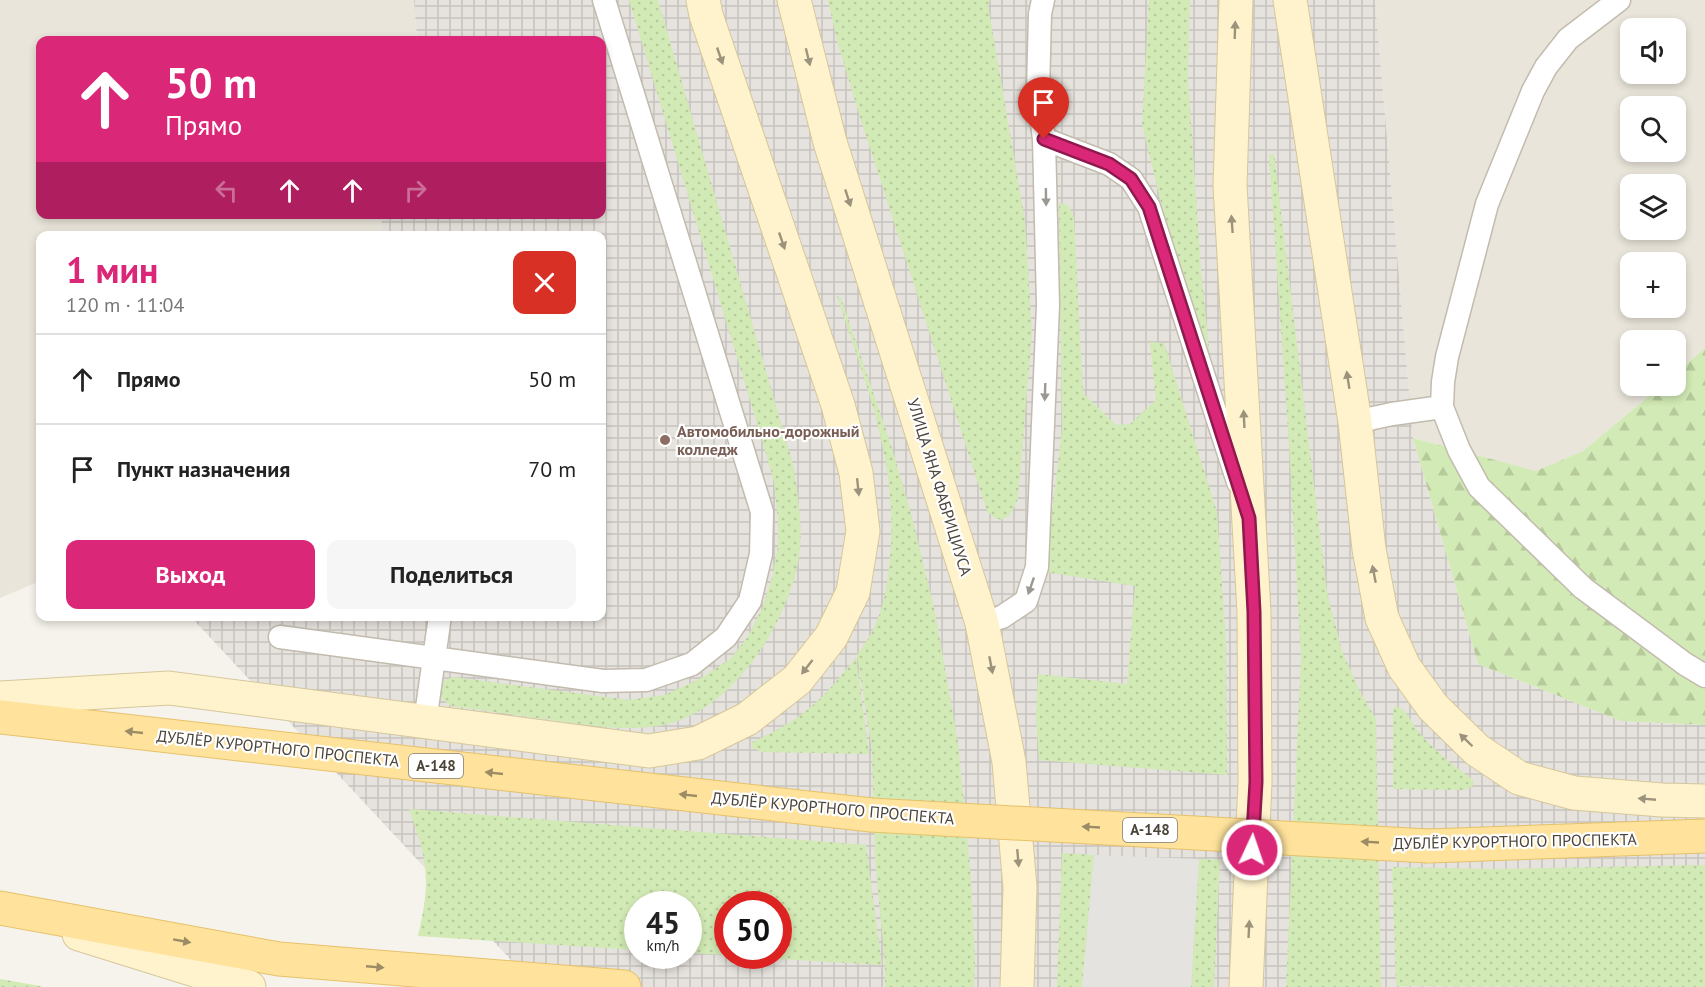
<!DOCTYPE html>
<html lang="ru">
<meta charset="utf-8">
<style>
body{margin:0;font-family:"PT Sans",sans-serif;background:#f6f6f6;color:#222;height:100vh;display:flex;flex-direction:column;font-size:22px;white-space:nowrap}
*{box-sizing:border-box;margin:0}
p{font-size:20px;color:#767676}
.icon{flex:none;width:33px;height:33px;fill:none;stroke:currentColor;stroke-width:2;stroke-linecap:round;stroke-linejoin:round}
.map{position:relative;flex:1;overflow:hidden}
.details{position:absolute;left:36px;top:231px;width:570px;height:390px;display:flex;flex-direction:column;background:#fff;border-radius:12px;box-shadow:0 3px 9px #0003}
.details>*{flex:none}
.top-card{position:absolute;left:36px;top:36px;width:570px;height:183px;border-radius:12px;box-shadow:0 3px 9px #0003;background:#db2777;color:#fff;overflow:hidden}
.buttons{position:absolute;left:1620px;top:18px;display:grid;gap:12px}
.buttons a{display:grid;place-items:center;width:66px;height:66px;border-radius:12px;background:#fff;box-shadow:0 3px 9px #0003;font-size:30px}
.speed{position:absolute;left:624px;top:891px;display:flex;gap:12px;font-size:30px;font-weight:700;text-align:center}
.speed>*{display:grid;place-content:center;width:78px;height:78px;border-radius:50%;background:#fff;box-shadow:0 3px 9px #0003;line-height:1}
.speed small{font-size:15px;font-weight:400}
.speed .limit{border:9px solid #d22;background:#fff;color:#111}
.pin{position:absolute;display:grid;place-items:center;width:51px;height:51px;color:#fff;margin:-62px -26px;border-radius:50% 50% 50% 0;rotate:-45deg;box-shadow:0 0 6px #0007}
.pin .icon{rotate:45deg}
.me{position:absolute;width:66px;margin:-33px;rotate:3deg;stroke-linejoin:round;filter:drop-shadow(0 0 4px #0008)}
.turn{display:flex;align-items:center;gap:21px;height:126px;padding:0 30px;font-size:27px}
.turn .icon{width:78px;height:78px;stroke-width:2.5}
.turn b{display:block;font-size:42px;line-height:51px}
.lanes{display:flex;align-items:center;height:57px;padding:0 30px;background:#0003;justify-content:center;gap:30px;direction:ltr}
.lanes .off{opacity:.35}
.round{display:grid;place-items:center;flex:none;width:63px;height:63px;border-radius:12px;background:#f6f6f6}
.summary{display:flex;align-items:center;justify-content:space-between;height:102px;padding:0 30px}
h1{font-size:36px;font-weight:700;line-height:45px;color:#db2777}
.cta{display:flex;gap:12px;margin-top:auto;padding:12px 30px}
.cta a{flex:1;height:69px;border-radius:12px;background:#db2777;color:#fff;font-size:24px;font-weight:700;line-height:69px;text-align:center}
.cta a+a{background:#f6f6f6;color:#222}
ul{padding:0;list-style:none}
li{display:flex;align-items:center;gap:18px;height:90px;padding:0 30px;border-top:2px solid #e0e0e0}
li div{flex:1}
li b{display:block;font-size:22px}
li em{font-style:normal}
.map>svg:first-child{display:block}
.residential{fill:#eae5da;fill-rule:evenodd}
.industrial{fill:url(#industrial-grid);fill-rule:evenodd}
.grass{fill:url(#grass-dots)}
.forest{fill:url(#forest-firs)}
.parking{fill:#e5e3e0}
.lines{fill:none;stroke-linecap:round;stroke-linejoin:round}
.lane-casing{stroke:#c2bbae;stroke-width:25}
.secondary-casing{stroke:#d6c79b;stroke-width:35}
.primary-casing{stroke:#e6c16a;stroke-width:35}
.lane{stroke:#fff;stroke-width:22}
.secondary{stroke:#fff3cd;stroke-width:33}
.primary{stroke:#ffe39c;stroke-width:33}
.primary-bridge-casing{stroke:#e6c16a;stroke-width:35;stroke-linecap:butt}
.primary-bridge{stroke:#ffe39c;stroke-width:33}
.oneway{fill:#9c937c}
.oneway2{fill:#9c9892}
.oneway3{fill:#9c8c66}
.route-casing{stroke:#8e194d;stroke-width:15}
.route{stroke:#db2777;stroke-width:10}
.education-dot{fill:#8d6e63;stroke:#fff;stroke-width:2}
.labels{text-anchor:middle;stroke-width:4.5;stroke-linejoin:round;paint-order:stroke}
.shield{fill:#fff;stroke:#817c74;stroke-width:1.5}
.shield-label{font-size:15px;font-weight:bold;fill:#4b4439}
.education-label{font-size:16px;font-weight:bold;fill:#785e54;stroke:#fff;text-anchor:start}
.street-label{font-size:16px;fill:#4b4439;stroke:#fff}
</style>
<div class="map">
<svg width="1705" height="987" viewBox="0 0 1705 987">
<defs>
<pattern id="industrial-grid" width="8" height="8" patternUnits="userSpaceOnUse" patternTransform="scale(1.5)"><rect width="8" height="8" fill="#e6e2dd"/><path d="M0 4h8M4 0v8" fill="none" stroke="#c7c3be"/></pattern>
<pattern id="grass-dots" width="8" height="8" patternUnits="userSpaceOnUse" patternTransform="scale(1.5)"><rect width="8" height="8" fill="#d2eab5"/><path d="M2 2h.1M6 6h.1" fill="none" stroke="#b6ca9c" stroke-width="1.8" stroke-linecap="round"/></pattern>
<pattern id="forest-firs" width="22" height="20" patternUnits="userSpaceOnUse" patternTransform="scale(1.5)"><rect width="22" height="20" fill="#d2eab5"/><path d="M5 1l3.5 6h-7zM16 11l3.5 6h-7z" fill="#b6ca9c"/></pattern>
</defs>
<rect width="100%" height="100%" fill="#f6f3ec"/>
<!-- residential -->
<path class="residential" d="M0,0H414L417,40H40V214L383,215L379,235L40,236V581L0,598Z
M1375,0H1705V348L1676,373V340H1630V386H1661L1583,451L1536,471L1413,438ZM1630,28H1676V74H1630ZM1630,106H1676V152H1630ZM1630,184H1676V230H1630ZM1630,262H1676V308H1630Z"/>
<!-- industrial -->
<path class="industrial" d="M414,0H1375L1413,438L1478,664L1621,721L1705,725V987H536L191,617L602,616V236L379,235L383,215L602,214V40H417ZM638,904H688V956H638ZM728,904H778V956H728Z"/>
<!-- grass -->
<path class="grass" d="M629,0H658L793,464C798,496 804,531 798,563C785,628 729,716 658,726C623,731 593,726 559,721C523,716 487,711 451,706L440,697L443,681L453,677L629,700L665,695L703,677L730,659L747,638L762,609L772,578L778,546V520L774,482L768,460Z
M828,0H990L988,5L1025,221L1032,333L1018,498C1012,515 1003,529 987,511L860,117L837,41Z
M1149,0H1190L1188,78L1201,270L1209,349L1208,361L1198,357L1142,124Z
M1274,154L1327,592L1342,651L1360,692L1376,719L1381,987H1286L1301,657L1289,444L1269,155Z
M1059,203L1068,205L1074,217L1083,393L1116,425L1130,424L1156,400L1150,342L1164,343L1217,512L1226,642L1227,775L1039,760L1036,717L1038,674L1127,684L1135,586L1045,572L1062,430Z
M837,296L841,298L891,445L912,517L935,612L958,742L971,879L975,960L974,987H885V964L875,859L872,750L857,655C879,626 885,603 889,567C901,469 867,387 837,296Z
M856,657L869,754L762,752L751,747L752,742C802,720 823,700 856,657Z
M1396,706C1407,709 1411,722 1418,731C1433,750 1453,765 1473,780L1474,785L1465,790L1393,789V709Z
M409,809L866,845L882,965L730,956H778V904H728L727,955L689,953L688,904H638L637,950L418,936C431,880 428,861 409,809Z
M1062,853L1094,855L1082,987H1057Z
M1199,859L1220,860L1214,987H1191Z
M1705,865V987L1396,986L1392,867L1493,869Z
M0,979L40,986L42,987H0Z"/>
<!-- forest -->
<path class="forest" d="M1705,348V725L1621,721L1478,664L1413,438L1536,471L1583,451L1661,386H1676V373Z"/>
<!-- parking -->
<path class="parking" d="M1094,855L1199,859L1191,987H1082Z"/>
<g class="lines">
<defs>
<path id="lane" d="M1044,139L1109,164L1131,179L1149,207L1238,482
M1442,407L1459,450L1479,487L1583,588L1685,664L1705,676
M1355,422L1392,414L1442,407L1443,382L1447,357L1487,204L1533,91L1546,67L1568,39L1619,0
M982,623L1002,617L1026,601L1037,567L1048,305L1044,139L1038,92L1040,14L1043,0
M280,637L603,681L646,680L692,664L726,637L750,601L761,554L762,512L604,0
M425,722L440,616"/>
<path id="secondary" d="M794,0L830,142L982,623L1009,762L1020,887L1017,987
M1236,0L1230,185L1254,612L1255,782L1246,987
M1290,0L1355,422L1369,549L1382,618L1404,667L1433,707L1477,750L1519,778L1574,793L1662,800L1705,801
M0,698L169,688L649,751L698,743L747,719L797,680L831,637L853,592L863,531L856,473L838,405L706,15L703,0
M79,934L249,987"/>
<path id="primary" d="M0,717L871,815
M1428,846L1705,836
M0,908L279,959L624,987"/>
</defs>
<!-- lane casing -->
<use href="#lane" class="lane-casing"/>
<!-- secondary casing -->
<use href="#secondary" class="secondary-casing"/>
<!-- primary casing -->
<use href="#primary" class="primary-casing"/>
<!-- lane -->
<use href="#lane" class="lane"/>
<!-- secondary -->
<use href="#secondary" class="secondary"/>
<!-- primary -->
<use href="#primary" class="primary"/>
<defs>
<path id="primary-bridge" d="M871,815L1428,846"/>
</defs>
<!-- primary-bridge casing -->
<use href="#primary-bridge" class="primary-bridge-casing"/>
<!-- primary-bridge -->
<use href="#primary-bridge" class="primary-bridge"/>
</g>
<!-- one-way arrows -->
<defs><path id="oneway-solid" d="M-6-.8H1V-3.2L6.5 0L1 3.2V.8H-6Z" transform="scale(1.5)"/></defs>
<g class="oneway">
<use href="#oneway-solid" transform="translate(1235 30) rotate(-88)"/>
<use href="#oneway-solid" transform="translate(720 56) rotate(71)"/>
<use href="#oneway-solid" transform="translate(808 57) rotate(76)"/>
<use href="#oneway-solid" transform="translate(848 198) rotate(72)"/>
<use href="#oneway-solid" transform="translate(1232 224) rotate(-94)"/>
<use href="#oneway-solid" transform="translate(782 241) rotate(71)"/>
<use href="#oneway-solid" transform="translate(1348 380) rotate(-99)"/>
<use href="#oneway-solid" transform="translate(1244 419) rotate(-93)"/>
<use href="#oneway-solid" transform="translate(858 487) rotate(84)"/>
<use href="#oneway-solid" transform="translate(1374 574) rotate(-101)"/>
<use href="#oneway-solid" transform="translate(991 665) rotate(79)"/>
<use href="#oneway-solid" transform="translate(807 667) rotate(128)"/>
<use href="#oneway-solid" transform="translate(1466 740) rotate(-136)"/>
<use href="#oneway-solid" transform="translate(1647 799) rotate(-175)"/>
<use href="#oneway-solid" transform="translate(1018 858) rotate(85)"/>
<use href="#oneway-solid" transform="translate(1249 929) rotate(-87)"/>
</g>
<g class="oneway2">
<use href="#oneway-solid" transform="translate(1046 197) rotate(89)"/>
<use href="#oneway-solid" transform="translate(1045 392) rotate(92)"/>
<use href="#oneway-solid" transform="translate(1031 586) rotate(109)"/>
</g>
<g class="oneway3">
<use href="#oneway-solid" transform="translate(134 732) rotate(-174)"/>
<use href="#oneway-solid" transform="translate(494 773) rotate(-174)"/>
<use href="#oneway-solid" transform="translate(688 795) rotate(-174)"/>
<use href="#oneway-solid" transform="translate(1091 827) rotate(-177)"/>
<use href="#oneway-solid" transform="translate(1370 842) rotate(-177)"/>
<use href="#oneway-solid" transform="translate(182 941) rotate(10)"/>
<use href="#oneway-solid" transform="translate(375 967) rotate(5)"/>
</g>
<g class="lines">
<defs>
<path id="route" d="M1044,139L1109,164L1131,179L1149,207L1249,518L1254,612L1256,782L1252,850"/>
</defs>
<!-- route casing -->
<use href="#route" class="route-casing"/>
<!-- route -->
<use href="#route" class="route"/>
</g>
<!-- markers -->
<circle class="education-dot" cx="665" cy="440" r="6"/>
<g class="labels">
<!-- shield labels -->
<g class="shield">
<rect x="409" y="754" width="54" height="24" rx="4.5"/>
<rect x="1123" y="818" width="54" height="24" rx="4.5"/>
</g>
<g class="shield-label">
<text x="436" y="771">А-148</text>
<text x="1150" y="835">А-148</text>
</g>
<!-- education labels -->
<g class="education-label">
<text x="677" y="437">Автомобильно-дорожный<tspan x="677" dy="18">колледж</tspan></text>
</g>
<!-- street labels -->
<g class="street-label">
<text transform="translate(940 487) rotate(73)" y="6">УЛИЦА ЯНА ФАБРИЦИУСА</text>
<text transform="translate(278 748) rotate(6)" y="6">ДУБЛЁР КУРОРТНОГО ПРОСПЕКТА</text>
<text transform="translate(833 808) rotate(5)" y="6">ДУБЛЁР КУРОРТНОГО ПРОСПЕКТА</text>
<text transform="translate(1515 841) rotate(-1)" y="6">ДУБЛЁР КУРОРТНОГО ПРОСПЕКТА</text>
</g>
</g>
</svg>
<div class="buttons">
<a><svg class="icon" aria-label="sound" viewBox="0 0 24 24"><path d="M4 9h4l5-4v14l-5-4H4zM17 9q2 3 0 6"/></svg></a>
<a><svg class="icon" aria-label="search" viewBox="0 0 24 24"><circle cx="10" cy="10" r="6"/><path d="M15 15l6 6"/></svg></a>
<a><svg class="icon" aria-label="layers" viewBox="0 0 24 24"><path d="M12 4l9 5-9 5-9-5zM3 14l9 5 9-5"/></svg></a>
<a>+</a>
<a>−</a>
</div>
<div class="speed"><div>45<small>km/h</small></div><div class="limit">50</div></div>
<div class="pin" style="left:1044px;top:139px;background:#d93025"><svg class="icon" aria-label="arrive" viewBox="0 0 24 24"><path d="M6 21V4h12l-3 4 3 4H6"/></svg></div>
<svg class="me" style="left:1252px;top:850px" viewBox="-20 -20 40 40"><circle r="17" fill="#db2777" stroke="#fff" stroke-width="3"/><path d="M0-11L8 9 0 5-8 9z" fill="#fff"/></svg>
<div class="top-card">
<div class="turn"><svg class="icon" aria-label="ahead" viewBox="0 0 24 24"><path d="M12 20V5M6 11l6-6 6 6"/></svg><div><b>50 m</b>Прямо</div></div>
<div class="lanes"><svg class="icon off" aria-label="left" viewBox="0 0 24 24"><path d="M17 20v-9H6M10 6l-5 5 5 5"/></svg><svg class="icon" aria-label="ahead" viewBox="0 0 24 24"><path d="M12 20V5M6 11l6-6 6 6"/></svg><svg class="icon" aria-label="ahead" viewBox="0 0 24 24"><path d="M12 20V5M6 11l6-6 6 6"/></svg><svg class="icon off" aria-label="right" viewBox="0 0 24 24"><path d="M7 20v-9h11M14 6l5 5-5 5"/></svg></div>
</div>
<section class="details">
<div class="summary"><div><h1>1 мин</h1><p>120 m · 11:04</p></div><a class="round" style="background:#d93025;color:#fff"><svg class="icon" aria-label="close" viewBox="0 0 24 24"><path d="M6 6l12 12M18 6L6 18"/></svg></a></div>
<ul>
<li><svg class="icon" aria-label="ahead" viewBox="0 0 24 24"><path d="M12 20V5M6 11l6-6 6 6"/></svg><div><b>Прямо</b></div><em>50 m</em></li>
<li><svg class="icon" aria-label="arrive" viewBox="0 0 24 24"><path d="M6 21V4h12l-3 4 3 4H6"/></svg><div><b>Пункт назначения</b></div><em>70 m</em></li>
</ul>
<div class="cta"><a>Выход</a><a>Поделиться</a></div>
</section>
</div>
